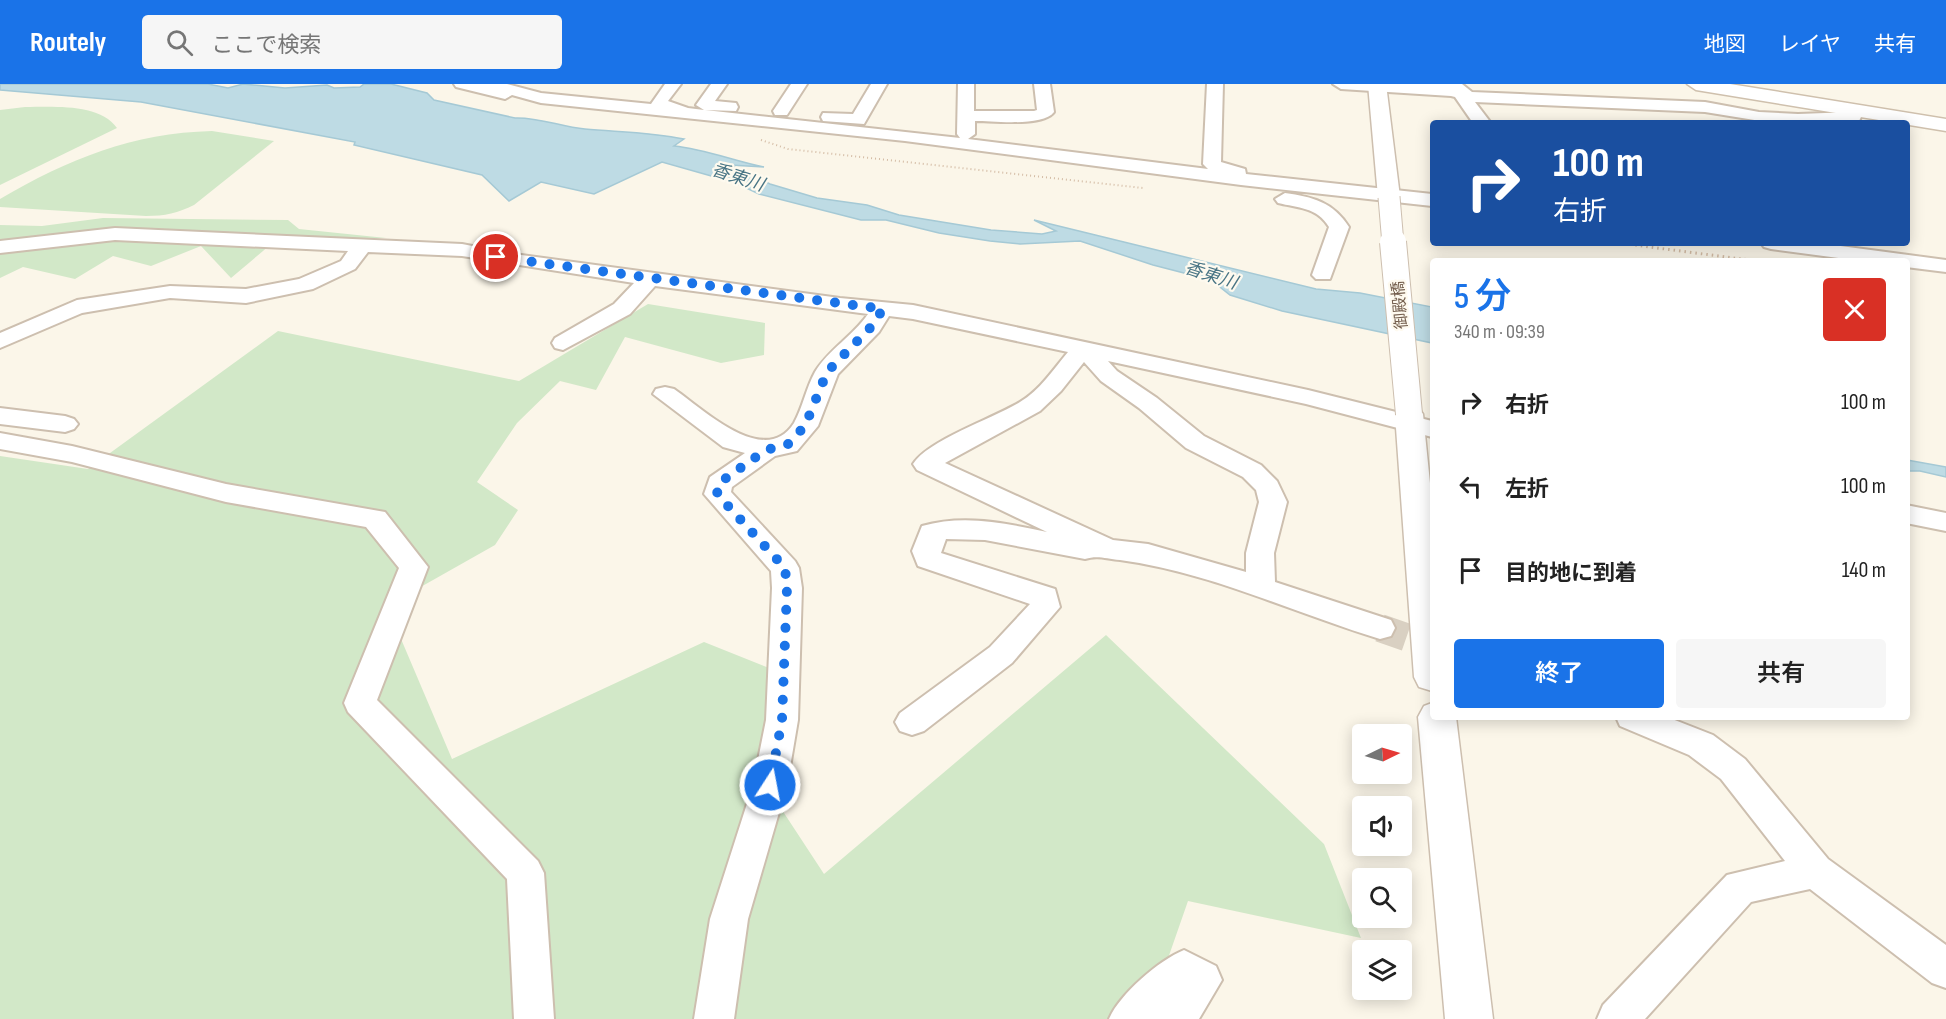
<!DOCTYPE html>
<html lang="ja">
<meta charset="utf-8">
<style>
body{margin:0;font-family:"Sofia Sans Condensed","Noto Sans JP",sans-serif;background:#f6f6f6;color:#222;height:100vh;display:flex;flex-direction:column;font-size:22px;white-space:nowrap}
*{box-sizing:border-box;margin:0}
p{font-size:20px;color:#767676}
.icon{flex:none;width:33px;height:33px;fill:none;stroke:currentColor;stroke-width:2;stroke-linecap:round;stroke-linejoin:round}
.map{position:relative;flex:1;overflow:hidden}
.drawer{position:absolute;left:1430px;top:174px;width:480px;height:462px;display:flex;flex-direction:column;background:#fff;border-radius:6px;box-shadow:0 3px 15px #0003}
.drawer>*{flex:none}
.top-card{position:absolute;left:1430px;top:36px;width:480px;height:126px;border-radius:6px;box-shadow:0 3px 15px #0003;background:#1a4fa0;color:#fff;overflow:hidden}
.needle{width:39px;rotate:85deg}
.tools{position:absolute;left:1352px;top:640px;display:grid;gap:12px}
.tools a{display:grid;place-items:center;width:60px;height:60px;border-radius:6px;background:#fff;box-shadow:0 3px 15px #0003;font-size:30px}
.pin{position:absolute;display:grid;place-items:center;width:51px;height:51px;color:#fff;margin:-26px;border:3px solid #fff;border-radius:50%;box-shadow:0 2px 6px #0007}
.me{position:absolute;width:66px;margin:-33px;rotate:11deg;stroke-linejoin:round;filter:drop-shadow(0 0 4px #0008)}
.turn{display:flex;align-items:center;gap:21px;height:126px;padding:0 24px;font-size:27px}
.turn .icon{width:78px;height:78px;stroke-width:2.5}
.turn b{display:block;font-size:42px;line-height:51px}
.round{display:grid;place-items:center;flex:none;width:63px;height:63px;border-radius:6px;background:#f6f6f6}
.head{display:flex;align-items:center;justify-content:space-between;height:102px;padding:0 24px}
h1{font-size:36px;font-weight:600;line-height:45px;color:#1a73e8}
.action{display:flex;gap:12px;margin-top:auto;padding:12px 24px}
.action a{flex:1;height:69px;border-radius:6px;background:#1a73e8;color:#fff;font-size:24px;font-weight:600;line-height:69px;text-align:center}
.action a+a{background:#f6f6f6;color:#222}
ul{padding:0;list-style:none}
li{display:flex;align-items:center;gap:18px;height:84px;padding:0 24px}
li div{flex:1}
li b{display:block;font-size:22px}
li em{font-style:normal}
header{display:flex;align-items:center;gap:36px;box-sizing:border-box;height:84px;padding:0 30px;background:#1a73e8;color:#fff}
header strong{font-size:28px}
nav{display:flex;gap:33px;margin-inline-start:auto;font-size:21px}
.search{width:420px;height:54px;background:#f6f6f6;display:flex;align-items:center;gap:15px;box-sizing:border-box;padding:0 21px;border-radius:6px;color:#767676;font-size:22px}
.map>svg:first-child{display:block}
.green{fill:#d2e8c8}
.water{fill:#bedbe4;stroke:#a5c9d5;stroke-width:1.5}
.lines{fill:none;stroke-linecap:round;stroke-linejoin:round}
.minor-tunnel{stroke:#d9d0c2;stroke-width:28;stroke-dasharray:28 14;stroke-linecap:butt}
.minor-casing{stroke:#cdbfaf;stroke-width:4}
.tertiary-casing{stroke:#cdbfaf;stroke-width:3}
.secondary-casing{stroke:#cfc0ad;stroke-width:3}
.path-far1{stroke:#d4bca5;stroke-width:2;stroke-dasharray:1 3;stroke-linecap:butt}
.path{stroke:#d4bca5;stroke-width:3;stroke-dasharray:1.5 4;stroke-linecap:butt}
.minor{fill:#fff;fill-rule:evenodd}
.tertiary{fill:#fff;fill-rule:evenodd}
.secondary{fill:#fff;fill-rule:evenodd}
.tertiary-bridge-far1-casing{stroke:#cdbfaf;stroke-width:23;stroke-linecap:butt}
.tertiary-bridge-casing{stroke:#cdbfaf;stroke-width:28;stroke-linecap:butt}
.tertiary-bridge-far1{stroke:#fff;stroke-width:21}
.tertiary-bridge{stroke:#fff;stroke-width:26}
.route{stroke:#1a73e8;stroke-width:10;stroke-dasharray:0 18}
.labels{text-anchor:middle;stroke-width:4.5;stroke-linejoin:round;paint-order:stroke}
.far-street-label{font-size:16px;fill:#745f4e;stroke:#fefaef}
.far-water-label{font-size:18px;font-style:italic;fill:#497585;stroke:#fefaef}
</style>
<header>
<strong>Routely</strong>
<div class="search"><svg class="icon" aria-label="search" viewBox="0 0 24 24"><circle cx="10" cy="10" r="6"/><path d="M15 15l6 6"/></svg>ここで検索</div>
<nav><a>地図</a><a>レイヤ</a><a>共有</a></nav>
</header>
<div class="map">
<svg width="1946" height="935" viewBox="0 0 1946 935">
<rect width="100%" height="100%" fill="#fbf6e9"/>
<!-- green -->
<path class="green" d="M25,23C52,23 100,19 117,44L0,101V26Z
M212,47L274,57L194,121C178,129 165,132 146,132L0,123V115C68,75 133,49 212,47Z
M103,134L288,136L299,145L386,154L276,156L231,194L201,162L151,182L113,172L75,195L23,183L0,194V141L42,142Z
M648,220L765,239L764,271L721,279L625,253L596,306L560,297L517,339L477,398L518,426L495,461L387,522L452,675L704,558L769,584L763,697L824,790L1106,551L1324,760L1361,854L1188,817L1165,883L1109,935H0V372L88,385L278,247L519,297Z"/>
<!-- water -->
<path class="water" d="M0,0H208L228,4L243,0L285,4L327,1L334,4L360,3L364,0H391L427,9L434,16L515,34C539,33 561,43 585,45C618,48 651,48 684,55L674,62C705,65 734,77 764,83L730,81L770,100L817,114L867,121L899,131L991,146L1042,150L1056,147L1034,136L1316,205L1360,209L1432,223V259L1282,227L1230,211L1211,196L1153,181L1080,157L1020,160L990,157L939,149L886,136H861L759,110L736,99L662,78L594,110L541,98L509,117L482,91L354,61L355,58L141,18L0,6Z
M1907,376L1946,383V393L1920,387H1907Z"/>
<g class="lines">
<!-- minor-tunnel -->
<path class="minor-tunnel" d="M1380,544L1432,562"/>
<defs>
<path id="minor" d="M454,0H507L541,9L651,20L665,0H681L668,17L688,24L704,26L696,21L711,0H727L715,17L736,19L738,23L736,27L705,26L960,54L957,50L958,0H974V27H1034L1037,26L1034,0H1050L1054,28C1043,43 993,37 975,37V50L968,55L1208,85L1203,80L1207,0H1223L1221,78L1245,85L1246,90L1432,110V122L1241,101L905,57L541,19L512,11L505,15L456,3Z
M791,0H807L787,31H775L773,27Z
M871,0H887L864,40L823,37L821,33L823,29L853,30Z
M1333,0H1462L1472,8L1705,18L1759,28L1798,30L1853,28L1861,33L1859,37L1773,39L1705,28L1475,18L1491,39H1473L1455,13L1451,12L1341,5Z
M1285,109C1313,113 1333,118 1349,143L1330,195H1316L1312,191L1329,143C1317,123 1298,124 1278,119L1275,115Z
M115,144L462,160L514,170L840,214L913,221L1308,306L1432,337V353L1306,320L1108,277L1117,287L1157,314L1204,352L1261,381L1277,397L1287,418L1274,469L1275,498L1391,536L1395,544L1391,552L1380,555C1294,529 1210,488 1120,476C1106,475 1098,471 1085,475L985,456L946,455L941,469L1055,505L1060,523L1012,579L924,647L912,651L900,647L895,638L900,629L990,563L1030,520L918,482L912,467L922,442C964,430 1005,439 1047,448L917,386L913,380C928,356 994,334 1020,318C1040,306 1053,286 1068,268L913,235L889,232L879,248L838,290L818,342L797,367L775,372L732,403L731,408L795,477L799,484L802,504L798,636L787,701L748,835L734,935H694L710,835L753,701L766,636L772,504L771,487L704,410L710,393L745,369L723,363L653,310L656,305L665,303L674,305C703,325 765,385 794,339C803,323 806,304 815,288C828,266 854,251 868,230L655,202L630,230L563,266L555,264L552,259L555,254L614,220L634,199L462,172L368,168L355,185L313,205L246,219L170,214L82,229L0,264V249L77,216L170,202L246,205L299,195L341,177L348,167L115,156L0,169V157ZM1084,278L1101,297L1139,324L1186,364L1243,393L1256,406L1259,418L1246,469V488L1148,460L1113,456L945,379L1040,327L1061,307Z
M1761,159H1818L1946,176V188L1906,183V177H1861L1771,165L1764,163Z
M0,324L65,332L74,335L78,340L74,345L65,348L0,340Z
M0,349L72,362L226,400L385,428L428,483L377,616L538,777L544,789L554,935H514L507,795L348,628L344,619L399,484L366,443L226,418L72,378L0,365Z
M1906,421L1946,429V447L1906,439Z
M1616,633H1667L1713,651L1745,675L1828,775L1946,861V904L1932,899L1810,805L1751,818L1645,935H1597L1603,921L1727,791L1785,777L1721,695L1689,671L1620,642Z
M1184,866L1216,882L1222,896L1199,935H1109C1119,911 1159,876 1184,866Z"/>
<path id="tertiary" d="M1368,0H1386L1400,113L1397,118H1381L1378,113Z
M1409,321L1419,324L1423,330L1432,419V607L1419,603L1414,593L1395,330L1399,324Z
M1432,619V633H1456L1493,935H1445L1418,633L1424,622Z"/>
<path id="secondary" d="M1687,0H1730L1946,35V47L1696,6Z"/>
</defs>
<!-- minor casing -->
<use href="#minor" class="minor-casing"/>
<!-- tertiary casing -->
<use href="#tertiary" class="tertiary-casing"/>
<!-- secondary casing -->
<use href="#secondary" class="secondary-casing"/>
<!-- path-far1 -->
<path class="path-far1" d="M761,56L788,65L1143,104
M1619,159L1624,160"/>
<!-- path -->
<path class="path" d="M1619,159L1757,177"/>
<!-- minor -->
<use href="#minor" class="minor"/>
<!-- tertiary -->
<use href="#tertiary" class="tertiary"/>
<!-- secondary -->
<use href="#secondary" class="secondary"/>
<defs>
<path id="tertiary-bridge-far1" d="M1389,113L1393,160"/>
<path id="tertiary-bridge" d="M1393,158L1409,330"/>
</defs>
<!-- tertiary-bridge-far1 casing -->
<use href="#tertiary-bridge-far1" class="tertiary-bridge-far1-casing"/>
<!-- tertiary-bridge casing -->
<use href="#tertiary-bridge" class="tertiary-bridge-casing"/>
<!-- tertiary-bridge-far1 -->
<use href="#tertiary-bridge-far1" class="tertiary-bridge-far1"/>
<!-- tertiary-bridge -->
<use href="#tertiary-bridge" class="tertiary-bridge"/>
</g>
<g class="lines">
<!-- route -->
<path class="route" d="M496,173L883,225L871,243L827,288L805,342L788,360L766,366L719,399L717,410L785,484L787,504L782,636L770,701"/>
</g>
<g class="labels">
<!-- far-street labels -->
<g class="far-street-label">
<text transform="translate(1399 221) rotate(-95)" y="6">御殿橋</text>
</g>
<!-- far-water labels -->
<g class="far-water-label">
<text transform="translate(738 93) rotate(18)" y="6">香東川</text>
<text transform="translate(1211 191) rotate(18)" y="6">香東川</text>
</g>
</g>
</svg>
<div class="tools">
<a><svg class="needle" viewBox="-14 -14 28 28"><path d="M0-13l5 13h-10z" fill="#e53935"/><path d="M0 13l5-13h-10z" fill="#767676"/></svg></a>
<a><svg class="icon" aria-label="sound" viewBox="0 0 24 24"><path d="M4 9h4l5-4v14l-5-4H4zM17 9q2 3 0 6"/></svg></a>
<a><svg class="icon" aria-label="search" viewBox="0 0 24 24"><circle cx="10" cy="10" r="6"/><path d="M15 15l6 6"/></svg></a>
<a><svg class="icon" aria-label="layers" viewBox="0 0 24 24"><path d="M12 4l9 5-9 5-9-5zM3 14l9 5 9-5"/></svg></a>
</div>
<div class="pin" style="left:496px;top:173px;background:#d93025"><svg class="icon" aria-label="arrive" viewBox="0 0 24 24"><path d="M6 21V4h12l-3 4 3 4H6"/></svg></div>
<svg class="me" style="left:770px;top:701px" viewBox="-20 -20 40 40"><circle r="17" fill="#1a73e8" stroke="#fff" stroke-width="3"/><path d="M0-11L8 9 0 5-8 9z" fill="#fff"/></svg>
<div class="top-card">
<div class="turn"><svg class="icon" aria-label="right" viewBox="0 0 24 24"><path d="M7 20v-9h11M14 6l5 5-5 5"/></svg><div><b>100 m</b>右折</div></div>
</div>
<section class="drawer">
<div class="head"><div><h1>5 分</h1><p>340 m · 09:39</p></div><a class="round" style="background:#d93025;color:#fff"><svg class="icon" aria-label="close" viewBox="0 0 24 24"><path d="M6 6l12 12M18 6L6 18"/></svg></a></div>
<ul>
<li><svg class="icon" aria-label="right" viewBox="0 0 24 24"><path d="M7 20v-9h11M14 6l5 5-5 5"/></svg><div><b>右折</b></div><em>100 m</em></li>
<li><svg class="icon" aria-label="left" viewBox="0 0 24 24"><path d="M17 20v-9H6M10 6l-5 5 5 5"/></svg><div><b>左折</b></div><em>100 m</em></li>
<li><svg class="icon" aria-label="arrive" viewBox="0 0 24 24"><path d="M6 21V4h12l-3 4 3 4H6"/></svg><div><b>目的地に到着</b></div><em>140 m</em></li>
</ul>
<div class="action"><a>終了</a><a>共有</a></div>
</section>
</div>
